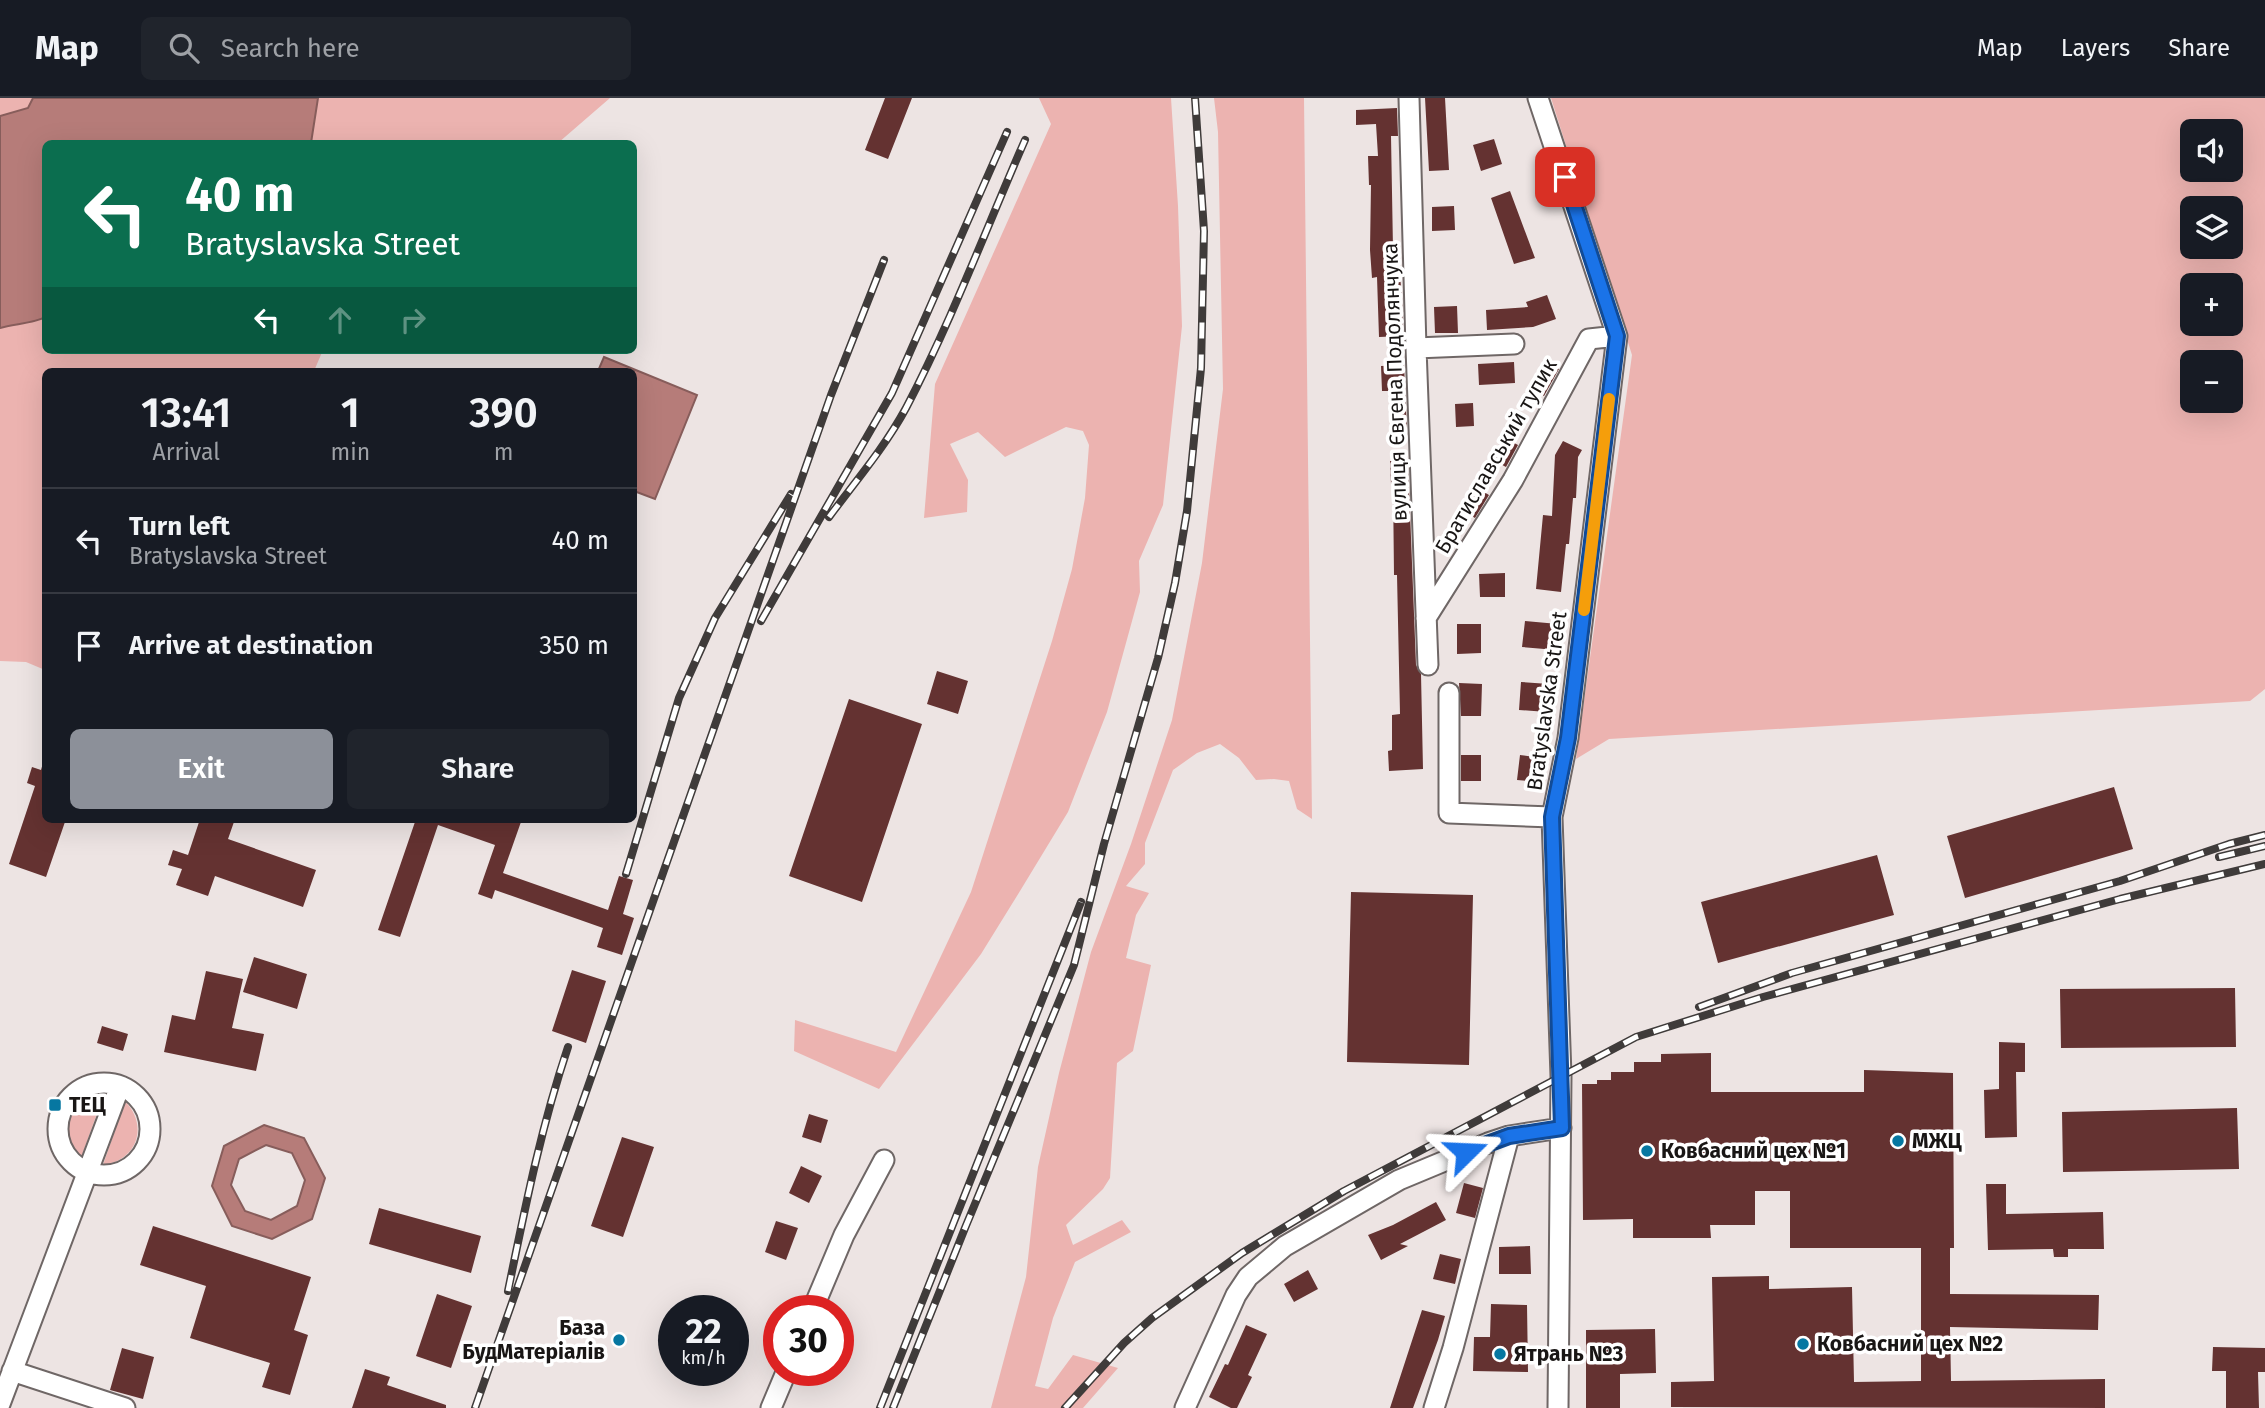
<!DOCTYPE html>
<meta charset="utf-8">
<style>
body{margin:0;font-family:"Fira Sans",sans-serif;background:#20242c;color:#f1f3f6;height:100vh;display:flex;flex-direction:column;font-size:26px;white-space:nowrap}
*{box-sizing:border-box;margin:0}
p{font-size:23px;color:#9ea1a6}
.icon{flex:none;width:38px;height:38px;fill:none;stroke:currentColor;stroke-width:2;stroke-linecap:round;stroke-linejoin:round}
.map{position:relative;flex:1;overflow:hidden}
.drawer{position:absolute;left:42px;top:270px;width:595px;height:455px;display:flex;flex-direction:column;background:#171b24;border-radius:10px;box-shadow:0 7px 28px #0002}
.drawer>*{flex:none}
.guide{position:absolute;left:42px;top:42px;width:595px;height:214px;border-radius:10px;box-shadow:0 7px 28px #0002;background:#0b6e4f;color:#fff;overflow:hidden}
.tools{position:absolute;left:2180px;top:21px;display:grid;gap:14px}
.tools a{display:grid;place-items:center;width:63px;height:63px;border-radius:10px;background:#171b24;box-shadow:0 7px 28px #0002;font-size:35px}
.speed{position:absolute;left:658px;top:1197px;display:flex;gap:14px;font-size:35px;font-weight:700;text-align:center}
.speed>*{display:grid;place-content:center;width:91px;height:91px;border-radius:50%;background:#171b24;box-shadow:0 7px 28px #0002;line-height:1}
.speed small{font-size:18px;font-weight:400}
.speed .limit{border:10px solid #d22;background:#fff;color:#111}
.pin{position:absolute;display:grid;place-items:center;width:60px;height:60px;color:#fff;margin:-30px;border-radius:14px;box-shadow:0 4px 10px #0006}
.me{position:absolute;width:77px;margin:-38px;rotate:69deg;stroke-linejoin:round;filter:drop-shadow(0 0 5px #0008)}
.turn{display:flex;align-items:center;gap:24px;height:147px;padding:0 28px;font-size:32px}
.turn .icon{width:91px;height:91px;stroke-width:2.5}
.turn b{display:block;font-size:49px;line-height:60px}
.lanes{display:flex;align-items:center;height:66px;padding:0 28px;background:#0003;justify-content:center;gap:35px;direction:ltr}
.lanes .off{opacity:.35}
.eta{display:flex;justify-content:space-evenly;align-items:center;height:119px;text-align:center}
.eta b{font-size:42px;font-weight:600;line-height:49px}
.action{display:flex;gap:14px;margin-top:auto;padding:14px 28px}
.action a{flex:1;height:80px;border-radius:10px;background:#8c9099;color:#fff;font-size:28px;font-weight:600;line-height:80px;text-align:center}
.action a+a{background:#20242c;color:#f1f3f6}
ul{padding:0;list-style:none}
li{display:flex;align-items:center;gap:21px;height:105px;padding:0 28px;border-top:2px solid #363941}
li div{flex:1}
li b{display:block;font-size:26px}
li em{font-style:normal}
header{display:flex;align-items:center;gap:42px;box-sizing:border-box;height:98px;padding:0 35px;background:#171b24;border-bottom:2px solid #363941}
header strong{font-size:33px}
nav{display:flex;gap:38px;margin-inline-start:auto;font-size:24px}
.search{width:490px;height:63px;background:#20242c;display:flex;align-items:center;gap:18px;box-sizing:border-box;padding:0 24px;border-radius:10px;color:#9ea1a6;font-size:26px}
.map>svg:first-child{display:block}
.green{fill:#ecb3b0;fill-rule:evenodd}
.water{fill:#b67c79;stroke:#875d5b;stroke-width:2;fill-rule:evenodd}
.building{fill:#643231}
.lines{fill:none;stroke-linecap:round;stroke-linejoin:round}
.street-casing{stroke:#6f6766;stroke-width:23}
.street{stroke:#fff;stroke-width:19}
.rail-casing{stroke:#3f3b3a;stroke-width:8}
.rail{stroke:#fff;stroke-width:5;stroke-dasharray:16;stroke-linecap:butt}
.route-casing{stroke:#114b97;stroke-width:18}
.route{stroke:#1a73e8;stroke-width:12}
.slow{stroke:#f59e0b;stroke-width:12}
.poi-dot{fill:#0677a1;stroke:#fff;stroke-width:2.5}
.labels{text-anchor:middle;stroke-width:7;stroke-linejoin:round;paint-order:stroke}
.street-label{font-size:21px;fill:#191615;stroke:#fff}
.poi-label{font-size:21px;font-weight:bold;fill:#191615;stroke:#fff;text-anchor:start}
</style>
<header>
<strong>Map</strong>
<div class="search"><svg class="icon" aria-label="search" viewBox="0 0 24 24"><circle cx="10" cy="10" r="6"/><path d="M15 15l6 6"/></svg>Search here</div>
<nav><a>Map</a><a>Layers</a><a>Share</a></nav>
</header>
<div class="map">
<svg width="2265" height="1310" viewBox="0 0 2265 1310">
<rect width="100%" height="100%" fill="#ede4e3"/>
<!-- green -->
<path class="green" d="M0,0H33L28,10L0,18Z
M318,0H610L558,45H311Z
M1039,0H1171L1178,108L1182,228L1163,407L1139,463L1140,494L1107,614L1068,714L1020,793L981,856L879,991L794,953L795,922L896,954L971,794L1052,543L1072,471L1085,400L1089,347L1083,333L1066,329L1005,359L978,334L950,346L968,382L967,414L924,420L935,286L1051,26Z
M1214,0H1304L1312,721L1297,711L1289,683L1274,681L1256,682L1239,660L1220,646L1197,655L1173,672L1145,745V766L1126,788L1149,795L1136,817L1126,860L1151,867L1133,953L1117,965L1110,1080L1103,1091L1066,1127L1073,1147L1122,1122L1131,1134L1075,1164L1053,1220L1035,1288L1048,1291L1073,1257L1118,1270L1083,1310H991L1026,1179L1038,1069L1059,975L1091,854L1131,746L1172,622L1202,465L1223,291L1218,34Z
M1551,0H2265V591L2250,603L1609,641L1576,661L1632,257ZM2193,33H2231V72H2193ZM2193,110H2231V149H2193ZM2193,187H2231V226H2193ZM2193,264H2231V303H2193Z
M45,219L46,252H323L314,273H46L45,572L26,564L0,563V230C13,226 36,225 45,219Z
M95,996H104L81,1060C59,1038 65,1007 95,996Z
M125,1003C149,1028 137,1063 103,1067Z"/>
<!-- water -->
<path class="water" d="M33,0H318L311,45L46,46L45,219C36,225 13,226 0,230V18L28,10Z
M604,259L697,297L655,401L634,393V273H598Z
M264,1027L304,1040L325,1080L312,1121L272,1141L232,1128L212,1088L224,1048ZM266,1047L292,1055L305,1082L297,1108L271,1122L245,1113L231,1087L239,1061Z"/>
<!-- building -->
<path class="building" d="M885,0H912L888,61L865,52Z
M1425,0H1445L1449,72L1429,73Z
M1397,10L1398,38H1391L1393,151L1397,150L1402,198L1403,238L1379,239L1377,179L1372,180L1370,152L1371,87H1369L1368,58H1378L1376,26L1356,27V12Z
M1494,41L1502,66L1481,73L1473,47Z
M1510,93L1535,160L1514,166L1491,100Z
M1454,108L1455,132L1432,133V109Z
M1547,197L1556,221L1533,229L1487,232L1486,212L1528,209L1526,204Z
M1457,208L1458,235H1435L1434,209Z
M1546,263L1559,271L1544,298L1531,291Z
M1514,264L1515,285L1479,287L1478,266Z
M1404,267L1407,332H1394L1392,293H1382L1381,268Z
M1473,305L1474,328L1456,329L1455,306Z
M1503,339L1518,347L1506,369L1491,361Z
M1563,343L1582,352L1578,359L1576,400H1573L1569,446H1566L1561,494L1536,491L1543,417L1552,418L1555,357Z
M1390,363H1408L1416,567L1421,576L1423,671L1389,673L1388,653L1392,652V617L1400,616L1397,477H1394L1393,386H1391Z
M1477,381V390L1489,397L1475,420L1460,411Z
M1505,475V499H1480L1479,476Z
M1525,523L1558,526L1556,552L1522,549Z
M1457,526H1481V555L1457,556Z
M937,573L968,583L958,616L927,606Z
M1521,584L1549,586L1547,614L1519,612Z
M1459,585L1482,586L1481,618H1461Z
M849,601L922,626L862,804L789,778Z
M1461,657H1481V683H1461Z
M1520,657L1541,660L1538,684L1517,682Z
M43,665L46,666V721H66L46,779L9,766L35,688L27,685L32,669L41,672Z
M2114,689L2133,751L1965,800L1947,738Z
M200,721H235L228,741L316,772L303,809L215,778L208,798L176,787L182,771L168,767L173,752L188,757Z
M416,721H522L503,775L608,812L619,778L633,782L623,816L634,820L622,857L597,849L603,830L495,792L492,801L478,796L495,747L438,727L400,839L378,832Z
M1877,757L1894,817L1718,865L1701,804Z
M1351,794L1473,797L1469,967L1347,964Z
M254,859L307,876L297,911L243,894Z
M572,872L606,883L586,945L552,933Z
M206,873L243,881L232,930L264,936L256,973L164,954L172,917L195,922Z
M2235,890L2236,949L2061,950L2060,891Z
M102,928L128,936L123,953L97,945Z
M1999,944L2025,945V974H2016L2017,1039L1985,1040L1984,992L1999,991Z
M1711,955V994H1864V972L1953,975L1954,1150H1950V1196L2099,1197L2098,1232L1950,1229L1951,1283L2105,1281V1310L1671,1309V1284L1714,1283L1712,1179L1769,1178V1191L1852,1189L1854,1284L1921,1283V1150H1790V1093H1755V1127H1710L1711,1140H1633V1121L1583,1122L1582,986H1597V982H1611V974H1634V964H1661V956Z
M2237,1010L2239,1071L2063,1074L2062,1014Z
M809,1016L828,1022L821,1045L802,1039Z
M622,1039L654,1049L623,1139L591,1128Z
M801,1068L822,1078L809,1105L789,1095Z
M1464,1085L1483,1090L1475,1120L1456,1115Z
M1986,1086H2006V1116L2103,1114L2104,1151H2068V1159H2054L2053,1151L1988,1152Z
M1436,1104L1446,1122L1400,1146L1408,1148L1381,1162L1368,1137L1393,1127Z
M379,1110L481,1138L471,1175L369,1146Z
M776,1123L798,1130L786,1162L765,1154Z
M153,1128L311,1179L294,1232L308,1237L290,1297L262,1289L270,1265L190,1240L206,1188L140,1167Z
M1530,1148L1531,1176H1499V1149Z
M1440,1156L1461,1161L1455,1186L1433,1181Z
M1308,1172L1318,1191L1294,1204L1284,1186Z
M437,1196L472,1208L451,1270L416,1258Z
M1491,1206L1527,1207L1528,1274L1473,1273L1474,1239H1490Z
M1422,1212L1445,1218L1438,1242L1413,1310H1390Z
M1246,1227L1267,1236L1248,1277L1252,1279L1237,1310H1231L1209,1299L1225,1266L1228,1267Z
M1655,1231L1656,1275L1620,1276V1310H1586V1232Z
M2213,1249L2265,1250V1274H2258L2259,1310H2226V1273H2212Z
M122,1250L154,1259L143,1301L110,1292Z
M365,1271L390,1279L387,1287L446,1307V1310H352Z"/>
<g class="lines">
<defs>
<path id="street" d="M1409,0L1416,250L1428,567
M1538,0L1617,238L1568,640L1552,719L1561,978L1558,1310
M1416,250L1514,246
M1426,520L1513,382L1589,241L1617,238
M1449,595V715L1552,719
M58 1031a46 46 0 1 1 92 0a46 46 0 1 1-92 0Z
M812,1213L844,1137L884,1062
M12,1273L125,1310
M0,1306L120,988
M771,1310L787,1272
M1185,1310L1236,1197L1248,1179L1285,1148L1399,1082L1488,1045L1509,1038L1561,1030
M1434,1310L1453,1250L1509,1038"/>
</defs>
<!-- street casing -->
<use href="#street" class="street-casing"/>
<!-- street -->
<use href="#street" class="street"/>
<defs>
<path id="rail" d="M829,419C855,384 885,349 906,310C951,224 986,131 1025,42
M761,523L892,295L1007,34
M2219,759L2265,748
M626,776L679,600L715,520L791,396
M1699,909L1792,875L2120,783L2229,746L2265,737
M508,1193C525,1110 541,1029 568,949
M475,1310L831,297L884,162
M880,1310L1081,804
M893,1310L965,1130L1074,867L1104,746L1158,560L1175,485L1187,413L1201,270L1204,133L1195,0
M1065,1310L1124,1245L1152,1220L1242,1155L1344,1093L1636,939L1763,899L2120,801L2265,766"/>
</defs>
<!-- rail casing -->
<use href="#rail" class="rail-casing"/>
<!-- rail -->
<use href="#rail" class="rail"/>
</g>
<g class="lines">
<defs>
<path id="route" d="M1466,1054L1509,1038L1562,1030L1552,719L1568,640L1617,238L1565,79"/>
</defs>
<!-- route casing -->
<use href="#route" class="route-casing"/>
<!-- route -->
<use href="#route" class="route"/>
<!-- slow -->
<path class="slow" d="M1584,512L1609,301"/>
</g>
<!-- markers -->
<g class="poi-dot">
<rect x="48" y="1000" width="14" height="14" rx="3.5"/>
<circle cx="1898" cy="1043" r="7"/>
<circle cx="1647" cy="1053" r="7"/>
<circle cx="619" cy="1242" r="7"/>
<circle cx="1803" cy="1246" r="7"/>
<circle cx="1500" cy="1256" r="7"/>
</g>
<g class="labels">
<!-- street labels -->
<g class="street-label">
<text transform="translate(1395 284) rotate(-92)" y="7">вулиця Євгена Подолянчука</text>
<text transform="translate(1496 358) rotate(-60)" y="7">Братиславський тупик</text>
<text transform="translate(1547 603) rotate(-82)" y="7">Bratyslavska Street</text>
</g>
<!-- poi labels -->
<g class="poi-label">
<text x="69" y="1014">ТЕЦ</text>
<text x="1912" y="1050">МЖЦ</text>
<text x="1661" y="1060">Ковбасний цех №1</text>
<text x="605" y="1237" text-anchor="end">База<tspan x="605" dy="24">БудМатеріалів</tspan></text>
<text x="1817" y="1253">Ковбасний цех №2</text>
<text x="1514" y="1263">Ятрань №3</text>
</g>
</g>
</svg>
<div class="tools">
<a><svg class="icon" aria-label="sound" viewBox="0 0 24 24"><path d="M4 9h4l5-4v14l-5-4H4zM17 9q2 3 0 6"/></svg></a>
<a><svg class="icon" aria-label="layers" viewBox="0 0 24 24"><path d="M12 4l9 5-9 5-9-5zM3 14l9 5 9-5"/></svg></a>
<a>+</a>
<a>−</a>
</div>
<div class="speed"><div>22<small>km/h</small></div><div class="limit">30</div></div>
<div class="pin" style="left:1565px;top:79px;background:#d93025"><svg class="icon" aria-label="arrive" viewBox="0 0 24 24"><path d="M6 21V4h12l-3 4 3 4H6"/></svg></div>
<svg class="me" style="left:1466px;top:1054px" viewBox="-20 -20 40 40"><path d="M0-17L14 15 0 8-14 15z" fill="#1a73e8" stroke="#fff" stroke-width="4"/></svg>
<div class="guide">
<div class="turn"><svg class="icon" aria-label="left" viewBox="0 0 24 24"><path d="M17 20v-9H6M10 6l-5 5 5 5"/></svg><div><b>40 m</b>Bratyslavska Street</div></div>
<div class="lanes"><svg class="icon" aria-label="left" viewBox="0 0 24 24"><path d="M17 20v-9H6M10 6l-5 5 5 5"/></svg><svg class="icon off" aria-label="ahead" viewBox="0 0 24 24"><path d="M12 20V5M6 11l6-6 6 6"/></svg><svg class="icon off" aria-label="right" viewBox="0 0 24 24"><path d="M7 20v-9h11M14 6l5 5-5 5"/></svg></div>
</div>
<section class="drawer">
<div class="eta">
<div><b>13:41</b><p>Arrival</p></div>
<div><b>1</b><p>min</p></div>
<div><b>390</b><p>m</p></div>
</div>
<ul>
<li><svg class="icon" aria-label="left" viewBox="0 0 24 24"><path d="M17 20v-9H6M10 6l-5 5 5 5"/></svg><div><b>Turn left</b><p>Bratyslavska Street</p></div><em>40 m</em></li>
<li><svg class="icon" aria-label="arrive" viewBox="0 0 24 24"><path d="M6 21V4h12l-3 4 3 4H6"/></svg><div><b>Arrive at destination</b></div><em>350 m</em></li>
</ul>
<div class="action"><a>Exit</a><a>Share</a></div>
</section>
</div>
